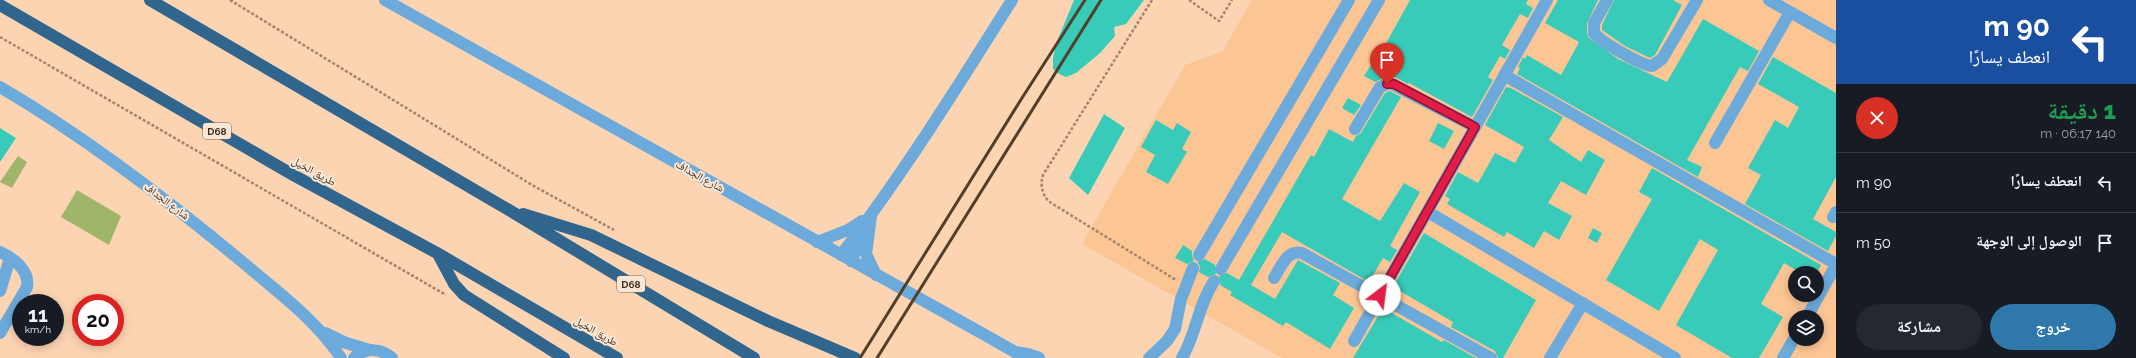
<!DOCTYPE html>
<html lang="ar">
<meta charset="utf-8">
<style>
body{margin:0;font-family:Raleway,"Noto Naskh Arabic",sans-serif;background:#242831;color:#f1f3f6;direction:rtl;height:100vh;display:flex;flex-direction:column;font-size:15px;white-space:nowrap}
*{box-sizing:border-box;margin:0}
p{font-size:13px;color:#9ea1a6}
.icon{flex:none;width:22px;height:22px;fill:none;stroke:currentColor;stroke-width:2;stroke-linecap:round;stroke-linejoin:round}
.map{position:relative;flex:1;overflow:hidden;direction:ltr}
.sheet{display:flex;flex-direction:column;background:#171b24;width:300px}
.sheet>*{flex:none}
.hud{background:#1a4fa0;color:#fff;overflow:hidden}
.buttons{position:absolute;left:1788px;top:266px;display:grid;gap:8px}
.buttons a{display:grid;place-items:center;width:36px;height:36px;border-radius:50%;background:#171b24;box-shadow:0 2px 10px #0003;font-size:20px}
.speed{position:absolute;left:12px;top:294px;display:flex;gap:8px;font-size:20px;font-weight:700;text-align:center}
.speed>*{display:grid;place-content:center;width:52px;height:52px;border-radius:50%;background:#171b24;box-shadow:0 2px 10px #0003;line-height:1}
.speed small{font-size:10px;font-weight:400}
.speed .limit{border:6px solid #d22;background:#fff;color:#111}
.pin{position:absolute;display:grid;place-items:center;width:34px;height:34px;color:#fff;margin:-41px -17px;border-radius:50% 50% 50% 0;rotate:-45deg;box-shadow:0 0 4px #0007}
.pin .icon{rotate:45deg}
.me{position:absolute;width:44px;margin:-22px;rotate:30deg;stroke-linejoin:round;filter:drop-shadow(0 0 3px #0008)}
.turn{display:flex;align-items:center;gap:14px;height:84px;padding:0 20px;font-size:18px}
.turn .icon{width:52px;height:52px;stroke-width:2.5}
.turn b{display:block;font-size:28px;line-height:34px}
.round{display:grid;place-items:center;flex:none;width:42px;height:42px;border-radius:21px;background:#242831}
.head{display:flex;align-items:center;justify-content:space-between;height:68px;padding:0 20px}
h1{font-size:24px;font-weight:800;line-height:30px;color:#1e9e55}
.cta{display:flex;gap:8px;margin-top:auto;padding:8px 20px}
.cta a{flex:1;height:46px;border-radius:24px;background:#2e78ac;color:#fff;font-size:16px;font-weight:800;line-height:46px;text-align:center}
.cta a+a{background:#242831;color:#f1f3f6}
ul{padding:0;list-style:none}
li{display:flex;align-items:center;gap:12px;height:60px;padding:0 20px;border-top:1px solid #363941}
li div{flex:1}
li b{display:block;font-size:15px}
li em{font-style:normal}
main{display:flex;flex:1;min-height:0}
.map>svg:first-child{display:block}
.built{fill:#fcc594;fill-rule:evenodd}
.green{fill:#9fb66a}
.building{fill:#39cbb9}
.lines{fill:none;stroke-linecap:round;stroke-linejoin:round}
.path{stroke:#a3856b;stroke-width:2.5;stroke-dasharray:3 2;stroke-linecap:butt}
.minor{stroke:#6baada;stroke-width:12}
.highway{stroke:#30668d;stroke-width:12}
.rail{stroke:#533e2b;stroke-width:3}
.route-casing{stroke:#92132f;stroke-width:10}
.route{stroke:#e11d48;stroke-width:7}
.labels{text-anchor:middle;stroke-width:4;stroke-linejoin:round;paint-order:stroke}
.shield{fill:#fae6d5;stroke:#776453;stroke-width:1}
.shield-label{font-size:10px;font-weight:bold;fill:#3f2c1b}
.street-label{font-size:11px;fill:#3f2c1b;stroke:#fae6d5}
</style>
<main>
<section class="sheet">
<div class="hud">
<div class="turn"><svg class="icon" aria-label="left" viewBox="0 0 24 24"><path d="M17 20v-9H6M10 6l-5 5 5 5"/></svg><div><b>90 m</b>انعطف يسارًا</div></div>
</div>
<div class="head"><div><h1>1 دقيقة</h1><p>140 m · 06:17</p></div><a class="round" style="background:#d93025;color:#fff"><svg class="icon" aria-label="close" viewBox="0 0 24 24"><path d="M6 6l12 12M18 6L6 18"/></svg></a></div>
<ul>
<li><svg class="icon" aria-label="left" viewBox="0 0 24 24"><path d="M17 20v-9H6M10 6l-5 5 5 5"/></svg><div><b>انعطف يسارًا</b></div><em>90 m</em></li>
<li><svg class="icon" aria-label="arrive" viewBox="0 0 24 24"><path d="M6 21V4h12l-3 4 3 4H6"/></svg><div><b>الوصول إلى الوجهة</b></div><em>50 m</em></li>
</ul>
<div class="cta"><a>خروج</a><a>مشاركة</a></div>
</section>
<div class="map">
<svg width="1836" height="358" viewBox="0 0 1836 358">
<rect width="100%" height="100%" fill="#fcd4b2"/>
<!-- built -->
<path class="built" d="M1252,0H1836V358H1282L1082,244L1185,65L1222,52ZM1795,273H1817V295H1795ZM1795,317H1817V339H1795Z"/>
<!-- green -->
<path class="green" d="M18,156L27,162L12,188L0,182Z
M77,190L121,216L109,245L61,217Z"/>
<!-- building -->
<path class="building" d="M1074,0H1144L1126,24L1114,27L1115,36L1100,53L1076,73L1066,77L1059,74L1053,69V58L1056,44Z
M1410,0H1528L1526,4L1533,8L1528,18L1520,14L1502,45L1510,50L1505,59L1500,56L1488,77L1493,80L1472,117L1409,83L1408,84L1393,76H1387L1375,82L1364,76L1371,65L1373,67Z
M1558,0H1598L1587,23V33L1589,38L1618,59L1667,82L1703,19L1759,51L1748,71L1740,67L1687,160L1702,167L1698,177L1517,74L1520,68L1518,67L1523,57L1525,59L1527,55L1561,75L1577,46L1579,42L1545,23Z
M1614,0H1673L1682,5L1655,55L1650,58L1625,46L1602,30V25Z
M1773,57L1836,93V177L1813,219L1836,232V236L1828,251L1745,204L1761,175L1748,168L1775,120L1788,128L1799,107L1758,84Z
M1506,87L1509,88V87L1563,117L1549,140L1581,162L1588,150L1605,160L1586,195L1561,181L1548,203L1572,216L1559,240L1544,231L1534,248L1507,232L1504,237L1447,204L1450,199L1445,196L1458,172L1478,183L1495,153L1515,163L1524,147L1485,125Z
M1390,91L1401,97L1342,199L1380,221L1404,183L1420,192L1390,246L1397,250L1390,262L1383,258L1369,282L1282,232L1251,285L1275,299L1298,260L1340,283L1333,295L1354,308L1330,349L1286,322L1283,326L1230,295L1232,292L1220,285L1219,276L1227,273L1239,280L1311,155L1314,157L1329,129L1353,142L1356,136L1361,133L1385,93Z
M1348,98L1361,105L1354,115L1342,108Z
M1104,114L1125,128L1088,195L1069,178Z
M1156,120L1173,130L1177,123L1191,132L1182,149L1187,152L1168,184L1146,172L1155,155L1141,147Z
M1438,123L1454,131L1444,149L1429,141Z
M0,128L16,138L0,162Z
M1652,168L1821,265L1817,273H1801L1784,263L1761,304L1783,317L1759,358H1732L1676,325L1718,250L1700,239L1659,311L1606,280L1652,199L1639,192Z
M1593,228L1602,233L1597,243L1588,238Z
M1424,233L1536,300L1503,358H1498L1495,351L1451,327L1453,322L1393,287Z
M1183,245L1192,251V255L1194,261L1187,264L1175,258Z
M1205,259L1215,265L1216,274L1208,277L1199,272L1200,266L1197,262Z
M1383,308L1442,342L1444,340L1476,358H1353Z"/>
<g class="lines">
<!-- path -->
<path class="path" d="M230,0L532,185L614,230
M1152,0L1043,175C1040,186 1042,192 1048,201L1176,280
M1189,0L1219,21L1232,0
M0,37L446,295"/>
<!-- minor -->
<path class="minor" d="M385,0L985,335L1015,352L1020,358
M1607,0L1594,23V33C1601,42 1641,65 1652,66L1662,59L1697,0
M1769,0L1836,38
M1504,75L1836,264
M0,87C87,138 168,200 246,265C279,293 317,321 341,358
M1355,129L1380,87L1390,83L1475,127
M1715,143L1790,12
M1428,212L1675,358
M871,216L866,254L876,275
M1833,217L1836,212
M817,242L848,230L862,221
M0,252C13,258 30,270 27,287L0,333
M841,255C903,174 958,86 1012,0
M1199,255L1349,0
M851,261L864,232
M1221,269L1379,0
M1274,278C1281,267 1287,249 1302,253L1491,358
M0,291L10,258
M1807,317L1836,265
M325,333L346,343L370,350
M1354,341L1547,0
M1015,352L1028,354L1039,358
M354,358C365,347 381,348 392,358
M1149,358L1167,341L1175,329L1181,299L1193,268
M1182,358C1197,332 1197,308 1214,281
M1550,358L1583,303
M1783,358L1795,337"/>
<!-- highway -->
<path class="highway" d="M150,0L509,210L754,358
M0,5L295,176L437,253L617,358
M523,214L591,235L768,321L855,358
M438,254L454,284L464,295L564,358"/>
<!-- rail -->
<path class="rail" d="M860,358L1022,98L1085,0
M877,358L1101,0"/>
</g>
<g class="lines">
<defs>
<path id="route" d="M1380,295L1475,127L1394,84H1387"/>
</defs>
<!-- route casing -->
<use href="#route" class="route-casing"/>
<!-- route -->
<use href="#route" class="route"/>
</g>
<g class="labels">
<!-- shield labels -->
<g class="shield">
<rect x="203" y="123" width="28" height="16" rx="3"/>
<rect x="617" y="276" width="28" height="16" rx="3"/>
</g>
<g class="shield-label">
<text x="217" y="135">D68</text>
<text x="631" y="288">D68</text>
</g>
<!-- street labels -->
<g class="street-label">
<text transform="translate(314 171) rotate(29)" y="4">طريق الخيل</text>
<text transform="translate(700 176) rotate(29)" y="4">شارع الجداف</text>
<text transform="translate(167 201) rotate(37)" y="4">شارع الجداف</text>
<text transform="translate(596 331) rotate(30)" y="4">طريق الخيل</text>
</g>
</g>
</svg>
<div class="buttons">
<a><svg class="icon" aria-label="search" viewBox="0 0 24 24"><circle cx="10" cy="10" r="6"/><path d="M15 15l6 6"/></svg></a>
<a><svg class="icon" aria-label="layers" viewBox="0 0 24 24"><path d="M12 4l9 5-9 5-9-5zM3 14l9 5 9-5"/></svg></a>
</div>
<div class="speed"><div>11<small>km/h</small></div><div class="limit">20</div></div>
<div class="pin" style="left:1387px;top:84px;background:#d93025"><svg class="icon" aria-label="arrive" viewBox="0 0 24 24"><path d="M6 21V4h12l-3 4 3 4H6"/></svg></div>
<svg class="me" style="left:1380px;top:295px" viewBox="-20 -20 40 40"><circle r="19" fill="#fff"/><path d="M0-13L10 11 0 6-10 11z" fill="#e11d48"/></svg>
</div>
</main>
